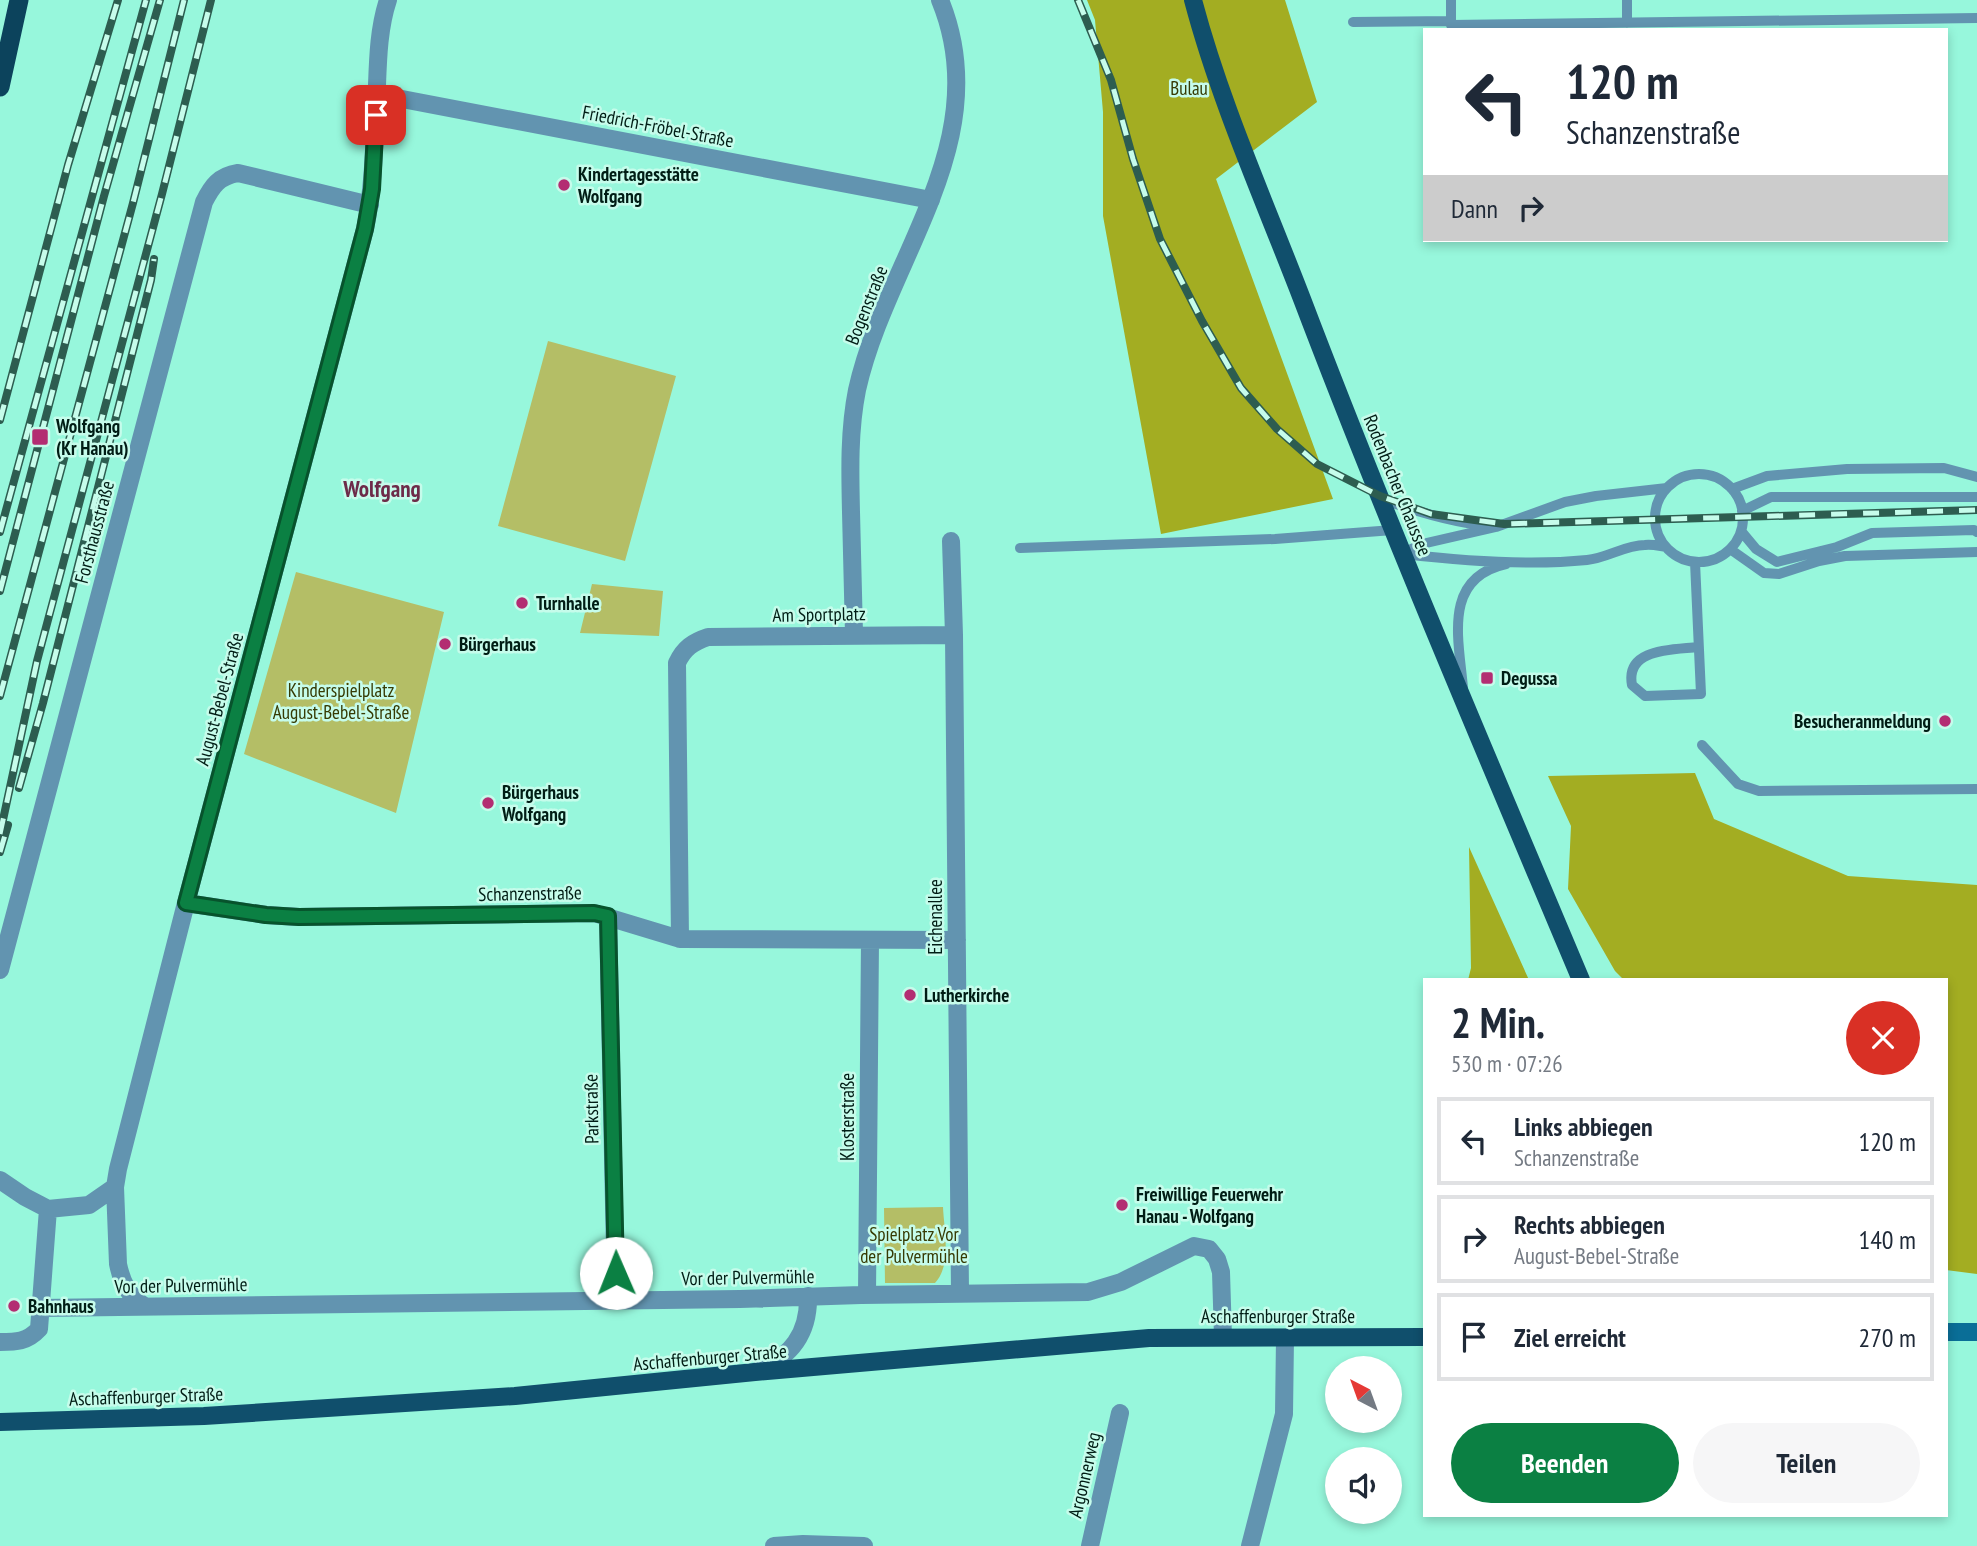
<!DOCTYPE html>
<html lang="de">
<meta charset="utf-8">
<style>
body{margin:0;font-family:"PT Sans Narrow",sans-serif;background:#f6f6f7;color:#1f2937;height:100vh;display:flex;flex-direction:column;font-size:26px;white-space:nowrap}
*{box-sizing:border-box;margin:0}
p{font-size:23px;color:#747a83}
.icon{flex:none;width:38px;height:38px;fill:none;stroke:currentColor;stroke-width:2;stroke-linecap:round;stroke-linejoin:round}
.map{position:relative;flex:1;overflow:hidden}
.panel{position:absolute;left:1423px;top:978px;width:525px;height:539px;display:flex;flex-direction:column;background:#fff;border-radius:0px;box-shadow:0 4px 10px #0003}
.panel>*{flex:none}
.top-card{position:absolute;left:1423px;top:28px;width:525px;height:214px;border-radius:0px;box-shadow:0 4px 10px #0003;background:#fff;color:#1f2937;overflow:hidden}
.needle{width:46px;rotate:319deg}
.fabs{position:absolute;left:1325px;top:1356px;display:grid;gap:14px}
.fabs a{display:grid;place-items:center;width:77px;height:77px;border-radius:50%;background:#fff;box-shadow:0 4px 10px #0003;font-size:35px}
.pin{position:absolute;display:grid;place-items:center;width:60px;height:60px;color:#fff;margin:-30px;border-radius:14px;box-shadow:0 4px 10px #0006}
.me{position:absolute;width:77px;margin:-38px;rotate:359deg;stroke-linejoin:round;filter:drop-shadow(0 0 5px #0008)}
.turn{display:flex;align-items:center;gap:24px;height:147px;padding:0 28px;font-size:32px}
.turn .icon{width:91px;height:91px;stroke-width:2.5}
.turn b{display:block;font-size:49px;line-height:60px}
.then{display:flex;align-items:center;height:66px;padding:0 28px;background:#0003;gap:14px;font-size:26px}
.round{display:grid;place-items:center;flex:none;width:74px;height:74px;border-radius:37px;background:#f6f6f7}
.headline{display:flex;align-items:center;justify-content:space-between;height:119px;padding:0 28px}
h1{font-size:42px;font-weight:800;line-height:52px}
.primary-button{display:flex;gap:14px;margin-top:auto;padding:14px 28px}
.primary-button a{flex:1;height:80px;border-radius:42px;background:#0b8043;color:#fff;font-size:28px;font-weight:800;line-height:80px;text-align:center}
.primary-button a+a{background:#f6f6f7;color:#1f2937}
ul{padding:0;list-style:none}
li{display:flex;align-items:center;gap:21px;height:88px;margin:0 14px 10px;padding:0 14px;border:4px solid #e0e1e3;border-radius:0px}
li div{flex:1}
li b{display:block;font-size:26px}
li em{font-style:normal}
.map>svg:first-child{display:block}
.green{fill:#b4be66}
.forest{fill:#a3ad22}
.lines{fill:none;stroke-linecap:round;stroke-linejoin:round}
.service{stroke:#6294b0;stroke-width:10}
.minor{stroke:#6294b0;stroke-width:18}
.tertiary{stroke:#6294b0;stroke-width:18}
.secondary{stroke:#0a6e97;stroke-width:18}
.primary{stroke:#104f6c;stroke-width:18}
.trunk{stroke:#0c435c;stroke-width:19}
.rail-casing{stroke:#2d5d50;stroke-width:8}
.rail{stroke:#c6fceb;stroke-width:5;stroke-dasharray:16;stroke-linecap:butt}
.route-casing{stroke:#07532c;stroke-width:18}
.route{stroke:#0b8043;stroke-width:12}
.poi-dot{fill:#b32d72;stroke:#c6fceb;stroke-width:2.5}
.labels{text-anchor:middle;stroke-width:5;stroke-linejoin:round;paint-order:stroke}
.park-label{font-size:19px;fill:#363a03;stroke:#c6fceb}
.street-label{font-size:19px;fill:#001d15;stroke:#c6fceb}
.poi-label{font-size:19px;font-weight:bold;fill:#001d15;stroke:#c6fceb;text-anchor:start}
.quarter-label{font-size:23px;font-weight:bold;fill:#6d2b49;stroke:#c6fceb}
</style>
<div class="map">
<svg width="1977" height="1546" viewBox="0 0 1977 1546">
<rect width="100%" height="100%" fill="#97f7dc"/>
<!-- green -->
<path class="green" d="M548,341L676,376L625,561L498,526Z
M296,572L444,612L396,813L244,754Z
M592,584L663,591L659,636L580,633Z
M943,1207C944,1230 952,1265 935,1283H885L884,1208Z"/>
<!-- forest -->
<path class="forest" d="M1087,0H1285L1317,102L1216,179L1333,499L1161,534L1103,216V112L1095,20Z
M1695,773L1714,819L1848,876L1977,885V1274L1946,1270V980H1624L1615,971L1568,889L1571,826L1548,776Z
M1469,847L1529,980H1468L1471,968Z"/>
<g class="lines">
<!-- service -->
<path class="service" d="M1451,0V25L1977,18
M1627,0V23
M1353,22L1451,21
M1655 518a44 44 0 1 1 88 0a44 44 0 1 1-88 0Z
M1732,489L1767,476L1847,469L1944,468L1977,477
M1382,499C1417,512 1451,522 1488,526
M1742,511L1771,497H1977
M1741,531L1756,549L1777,562L1837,547L1872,533L1974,530L1977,532
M1020,548L1275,539L1393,530
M1730,549L1764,573L1779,574L1819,561L1845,556L1977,552
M1403,553L1422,544L1496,527L1565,502L1596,496L1667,488
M1404,554C1463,561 1527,566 1587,560C1607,558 1625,545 1645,545C1652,544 1659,546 1666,547
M1695,562L1701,694L1645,696L1632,685C1625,648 1673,650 1698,647
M1463,688C1459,640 1442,578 1506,564
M1702,745L1738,784L1759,791L1977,789"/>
<!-- minor -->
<path class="minor" d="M376,94L931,200
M951,541L954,635L960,1293
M854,634C853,594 852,553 851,512C850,471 849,430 857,390C886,259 998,141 940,0
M186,903L266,915L299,917L594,913L680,939L957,940
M608,916L616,1300
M680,939L677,663C684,648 693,642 708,637L954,635
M0,970L204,202C212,186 219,176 238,173L370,205
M0,1180L25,1197L48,1209L89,1205L115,1187
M867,1295L870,940
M144,1306C128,1295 122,1283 118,1264L115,1187L118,1169L186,903L365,229C375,182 374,133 377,85C378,57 379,27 388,0
M41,1308L740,1299L861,1295L1088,1292L1121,1282L1194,1246L1209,1249L1217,1259L1221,1272L1223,1337
M0,1342C16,1342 27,1342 39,1329L48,1209
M757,1371C791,1357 809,1334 808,1296
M774,1546L803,1544L864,1546
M1090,1546L1120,1413"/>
<!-- tertiary -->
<path class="tertiary" d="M1250,1546L1284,1414L1285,1338"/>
<!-- secondary -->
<path class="secondary" d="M1946,1332H1977"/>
<!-- primary -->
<path class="primary" d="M1193,0C1220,102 1264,200 1302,299C1389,528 1486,754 1581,980
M0,1422L204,1416L515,1396L755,1372L1149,1338L1424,1337"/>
<!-- trunk -->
<path class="trunk" d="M0,87L19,0"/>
<defs>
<path id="rail" d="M1078,0L1111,80L1133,159L1160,239L1202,321L1241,388L1277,429L1317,464L1380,496L1431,514L1504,524L1977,510
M0,420L68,165L118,0
M0,532L146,0
M0,591L104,196L160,0
M0,696L133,203L184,0
M19,788L43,703L151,280L154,259
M0,834L37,661L162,194L211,0
M0,852L8,825"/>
</defs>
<!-- rail casing -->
<use href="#rail" class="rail-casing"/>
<!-- rail -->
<use href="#rail" class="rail"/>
</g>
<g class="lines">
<defs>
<path id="route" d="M376,115L372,189L365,229L186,903L266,915L299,917L594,913L608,916L616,1273"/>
</defs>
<!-- route casing -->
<use href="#route" class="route-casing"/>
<!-- route -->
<use href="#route" class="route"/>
</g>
<!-- markers -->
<g class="poi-dot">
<circle cx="564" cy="185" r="7"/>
<rect x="31" y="428" width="18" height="18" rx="3.5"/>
<circle cx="522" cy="603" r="7"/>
<circle cx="445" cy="644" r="7"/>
<rect x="1480" y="671" width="14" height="14" rx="3.5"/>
<circle cx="1945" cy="721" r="7"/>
<circle cx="488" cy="803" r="7"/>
<circle cx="910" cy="995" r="7"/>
<circle cx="1122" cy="1205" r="7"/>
<circle cx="14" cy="1306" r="7"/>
</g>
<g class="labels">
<!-- park labels -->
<g class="park-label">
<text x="1189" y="95">Bulau</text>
<text x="341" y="697">Kinderspielplatz<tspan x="341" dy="22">August-Bebel-Straße</tspan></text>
<text x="914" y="1241">Spielplatz Vor<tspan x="914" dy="22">der Pulvermühle</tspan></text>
</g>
<!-- street labels -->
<g class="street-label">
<text transform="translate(658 126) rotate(11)" y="7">Friedrich-Fröbel-Straße</text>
<text transform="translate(866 305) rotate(-68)" y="7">Bogenstraße</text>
<text transform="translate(1398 485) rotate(68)" y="7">Rodenbacher Chaussee</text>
<text transform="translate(94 532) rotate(-75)" y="7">Forsthausstraße</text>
<text transform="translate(819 614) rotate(-1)" y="7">Am Sportplatz</text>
<text transform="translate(219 699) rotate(-75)" y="7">August-Bebel-Straße</text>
<text transform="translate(530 893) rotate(-1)" y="7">Schanzenstraße</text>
<text transform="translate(935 917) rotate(-90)" y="7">Eichenallee</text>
<text transform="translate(591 1109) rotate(-91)" y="7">Parkstraße</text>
<text transform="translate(847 1117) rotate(-90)" y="7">Klosterstraße</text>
<text transform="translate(748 1277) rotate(-1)" y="7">Vor der Pulvermühle</text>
<text transform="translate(181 1285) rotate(-1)" y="7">Vor der Pulvermühle</text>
<text x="1278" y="1323">Aschaffenburger Straße</text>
<text transform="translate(710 1357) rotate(-5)" y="7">Aschaffenburger Straße</text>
<text transform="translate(146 1396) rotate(-2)" y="7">Aschaffenburger Straße</text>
<text transform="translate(1084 1475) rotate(-77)" y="7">Argonnerweg</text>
</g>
<!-- poi labels -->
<g class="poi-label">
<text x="578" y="181">Kindertagesstätte<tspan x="578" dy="22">Wolfgang</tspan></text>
<text x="56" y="433">Wolfgang<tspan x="56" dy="22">(Kr Hanau)</tspan></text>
<text x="536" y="610">Turnhalle</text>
<text x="459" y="651">Bürgerhaus</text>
<text x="1501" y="685">Degussa</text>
<text x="1931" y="728" text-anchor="end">Besucheranmeldung</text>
<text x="502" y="799">Bürgerhaus<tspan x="502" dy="22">Wolfgang</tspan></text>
<text x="924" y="1002">Lutherkirche</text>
<text x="1136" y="1201">Freiwillige Feuerwehr<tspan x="1136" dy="22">Hanau - Wolfgang</tspan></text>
<text x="28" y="1313">Bahnhaus</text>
</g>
<!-- quarter labels -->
<g class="quarter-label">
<text x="382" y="497">Wolfgang</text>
</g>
</g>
</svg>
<div class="fabs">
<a><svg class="needle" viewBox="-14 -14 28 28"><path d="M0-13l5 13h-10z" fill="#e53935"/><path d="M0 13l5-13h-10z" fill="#747a83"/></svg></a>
<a><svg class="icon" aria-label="sound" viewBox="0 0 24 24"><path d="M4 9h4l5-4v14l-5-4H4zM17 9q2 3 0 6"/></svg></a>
</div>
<div class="pin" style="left:376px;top:115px;background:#d93025"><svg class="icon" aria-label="arrive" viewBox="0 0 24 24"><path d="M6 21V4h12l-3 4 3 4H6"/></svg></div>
<svg class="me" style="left:616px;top:1273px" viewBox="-20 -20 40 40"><circle r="19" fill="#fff"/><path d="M0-13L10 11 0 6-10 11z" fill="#0b8043"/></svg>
<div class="top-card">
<div class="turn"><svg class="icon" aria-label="left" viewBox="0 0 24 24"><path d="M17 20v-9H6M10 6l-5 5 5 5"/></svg><div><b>120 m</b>Schanzenstraße</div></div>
<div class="then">Dann<svg class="icon" aria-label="right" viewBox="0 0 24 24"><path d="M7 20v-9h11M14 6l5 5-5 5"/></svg></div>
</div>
<section class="panel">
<div class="headline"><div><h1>2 Min.</h1><p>530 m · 07:26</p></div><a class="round" style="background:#d93025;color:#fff"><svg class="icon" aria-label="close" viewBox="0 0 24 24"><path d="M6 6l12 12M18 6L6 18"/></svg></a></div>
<ul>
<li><svg class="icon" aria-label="left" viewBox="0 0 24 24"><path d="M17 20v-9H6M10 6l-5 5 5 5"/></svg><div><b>Links abbiegen</b><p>Schanzenstraße</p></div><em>120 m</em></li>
<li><svg class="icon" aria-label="right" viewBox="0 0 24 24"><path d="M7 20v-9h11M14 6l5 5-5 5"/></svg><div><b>Rechts abbiegen</b><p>August-Bebel-Straße</p></div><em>140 m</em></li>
<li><svg class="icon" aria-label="arrive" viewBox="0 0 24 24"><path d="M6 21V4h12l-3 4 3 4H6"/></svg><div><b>Ziel erreicht</b></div><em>270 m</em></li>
</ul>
<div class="primary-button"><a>Beenden</a><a>Teilen</a></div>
</section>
</div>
